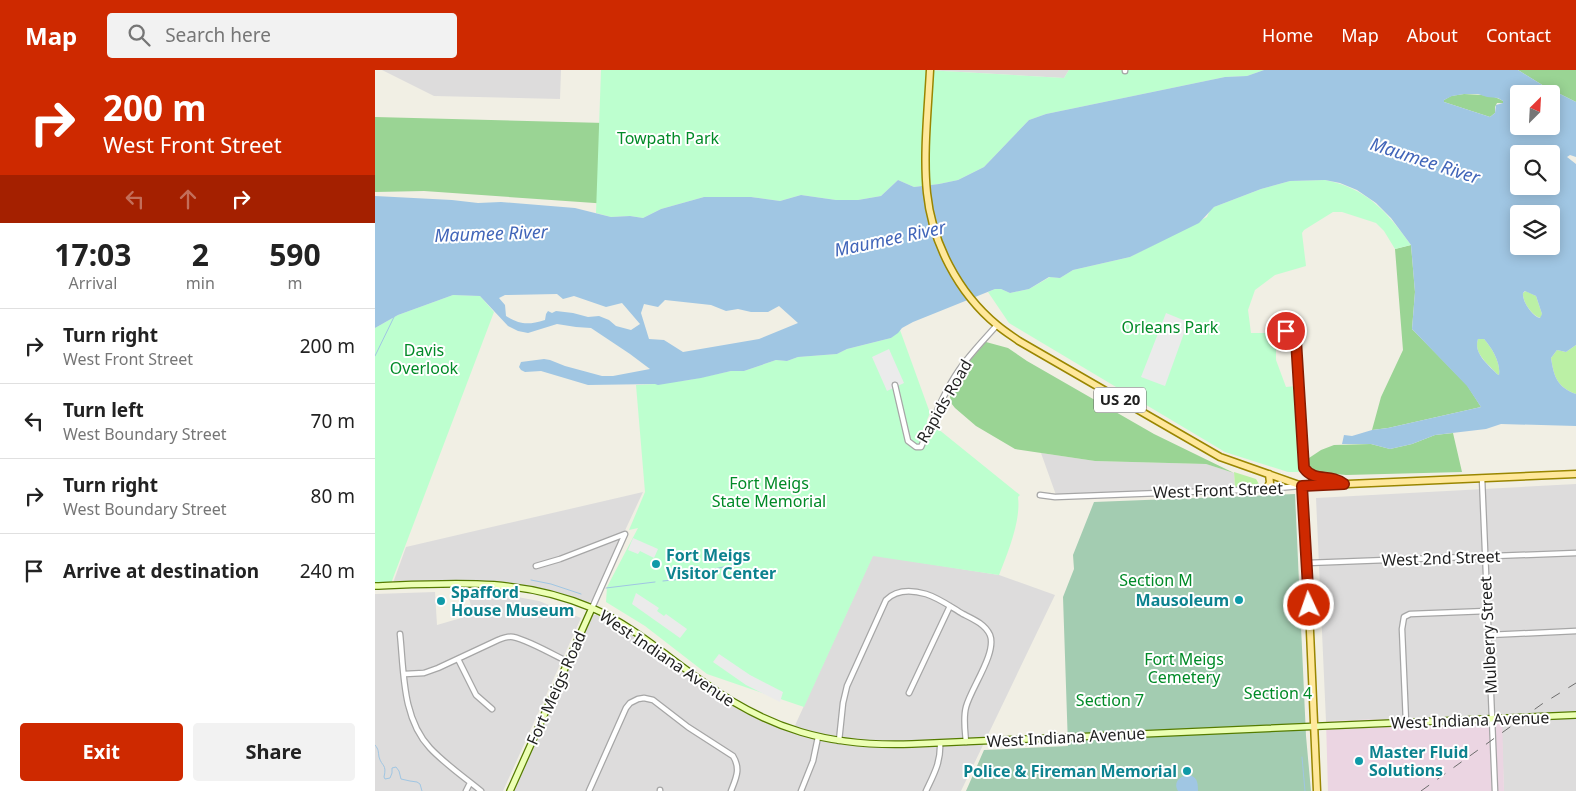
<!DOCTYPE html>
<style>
body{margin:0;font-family:"Noto Sans",sans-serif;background:#f2f2f2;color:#222;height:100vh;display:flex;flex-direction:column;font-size:19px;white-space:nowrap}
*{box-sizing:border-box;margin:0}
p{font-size:16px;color:#767676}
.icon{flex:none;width:28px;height:28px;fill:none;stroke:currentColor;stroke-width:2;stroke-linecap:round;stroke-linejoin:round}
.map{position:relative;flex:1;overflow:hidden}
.panel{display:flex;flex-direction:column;background:#fff;width:375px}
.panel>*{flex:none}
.banner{background:#ce2900;color:#fff;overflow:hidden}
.needle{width:32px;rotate:24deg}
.tools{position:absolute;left:1135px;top:15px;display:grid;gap:10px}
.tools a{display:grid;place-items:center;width:50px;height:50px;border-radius:5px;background:#fff;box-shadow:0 2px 12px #0003;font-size:25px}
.pin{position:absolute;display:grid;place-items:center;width:42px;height:42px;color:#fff;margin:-21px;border:2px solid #fff;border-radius:50%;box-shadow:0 1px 5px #0007}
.me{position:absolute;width:55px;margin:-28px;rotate:357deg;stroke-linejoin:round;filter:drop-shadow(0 0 4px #0008)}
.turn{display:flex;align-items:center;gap:18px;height:105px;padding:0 20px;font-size:22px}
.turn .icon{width:65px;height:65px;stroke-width:2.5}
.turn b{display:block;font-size:35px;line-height:42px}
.lanes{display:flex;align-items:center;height:48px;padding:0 20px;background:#0003;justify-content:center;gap:25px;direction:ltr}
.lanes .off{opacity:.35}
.eta{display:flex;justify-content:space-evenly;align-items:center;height:85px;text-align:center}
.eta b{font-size:30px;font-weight:700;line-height:35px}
.action{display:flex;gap:10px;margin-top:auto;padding:10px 20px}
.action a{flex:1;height:58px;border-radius:5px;background:#ce2900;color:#fff;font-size:20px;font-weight:700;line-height:58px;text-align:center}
.action a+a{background:#f2f2f2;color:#222}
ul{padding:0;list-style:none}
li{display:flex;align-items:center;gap:15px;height:75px;padding:0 20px;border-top:1px solid #e0e0e0}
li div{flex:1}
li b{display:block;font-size:19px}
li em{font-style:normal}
header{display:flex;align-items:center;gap:30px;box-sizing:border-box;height:70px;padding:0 25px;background:#ce2900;color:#fff}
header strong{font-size:24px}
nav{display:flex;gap:28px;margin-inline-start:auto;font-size:18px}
.search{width:350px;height:45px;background:#f2f2f2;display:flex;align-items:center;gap:12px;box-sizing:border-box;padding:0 18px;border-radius:5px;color:#767676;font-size:19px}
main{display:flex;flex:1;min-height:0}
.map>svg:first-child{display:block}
.residential{fill:#dddcdc}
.industrial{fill:#ebd5e2}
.grass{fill:#bbf0a5}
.forest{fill:#9ad494}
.cemetery{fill:#a3ccb1}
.park{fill:#bdffcf}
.parking{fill:#ebebeb}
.water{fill:#a0c6e3;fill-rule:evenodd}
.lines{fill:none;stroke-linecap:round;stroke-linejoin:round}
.stream{stroke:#a0c6e3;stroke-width:1}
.street-casing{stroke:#a6a6a6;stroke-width:7}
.secondary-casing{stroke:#557c00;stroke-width:8}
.primary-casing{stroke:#9a8600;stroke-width:9}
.street{stroke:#fff;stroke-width:4.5}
.secondary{stroke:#ecffb4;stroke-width:5.5}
.primary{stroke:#ffe89b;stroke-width:6}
.rail{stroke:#6d6d6d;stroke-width:1;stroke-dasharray:10 10;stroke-linecap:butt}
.route-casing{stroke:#861b00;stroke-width:12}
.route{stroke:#ce2900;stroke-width:9}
.culture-dot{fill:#0f9aa8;stroke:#fff;stroke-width:2}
.labels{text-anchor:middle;stroke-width:4;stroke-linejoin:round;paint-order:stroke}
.shield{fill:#fff;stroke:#626262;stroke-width:1}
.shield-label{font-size:15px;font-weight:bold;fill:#1f1f1f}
.park-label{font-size:16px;fill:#008a27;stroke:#fff}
.street-label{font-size:16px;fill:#1f1f1f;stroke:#fff}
.culture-label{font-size:16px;font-weight:bold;fill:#0d838f;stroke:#fff;text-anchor:start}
.water-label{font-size:18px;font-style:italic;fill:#4165b9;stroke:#fff}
</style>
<header>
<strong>Map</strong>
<div class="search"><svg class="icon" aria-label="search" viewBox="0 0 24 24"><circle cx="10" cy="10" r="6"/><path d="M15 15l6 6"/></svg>Search here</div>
<nav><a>Home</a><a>Map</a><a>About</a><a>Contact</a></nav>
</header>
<main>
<section class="panel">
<div class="banner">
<div class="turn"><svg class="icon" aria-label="right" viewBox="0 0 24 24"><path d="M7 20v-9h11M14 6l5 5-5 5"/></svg><div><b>200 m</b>West Front Street</div></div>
<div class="lanes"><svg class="icon off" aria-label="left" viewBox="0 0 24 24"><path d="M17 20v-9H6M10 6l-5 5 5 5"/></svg><svg class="icon off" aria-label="ahead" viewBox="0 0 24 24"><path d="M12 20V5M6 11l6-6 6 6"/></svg><svg class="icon" aria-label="right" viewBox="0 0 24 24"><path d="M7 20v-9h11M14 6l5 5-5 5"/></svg></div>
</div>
<div class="eta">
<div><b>17:03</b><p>Arrival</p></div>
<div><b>2</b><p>min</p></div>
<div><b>590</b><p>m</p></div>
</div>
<ul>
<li><svg class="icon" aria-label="right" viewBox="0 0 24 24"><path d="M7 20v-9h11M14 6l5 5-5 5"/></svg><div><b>Turn right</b><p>West Front Street</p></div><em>200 m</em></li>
<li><svg class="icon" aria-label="left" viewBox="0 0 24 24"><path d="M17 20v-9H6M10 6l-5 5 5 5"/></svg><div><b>Turn left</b><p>West Boundary Street</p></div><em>70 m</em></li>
<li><svg class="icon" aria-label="right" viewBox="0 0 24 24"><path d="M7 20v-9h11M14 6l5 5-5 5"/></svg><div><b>Turn right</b><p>West Boundary Street</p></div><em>80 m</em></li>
<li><svg class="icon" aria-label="arrive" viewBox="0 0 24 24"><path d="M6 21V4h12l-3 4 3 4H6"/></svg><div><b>Arrive at destination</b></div><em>240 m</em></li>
</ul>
<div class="action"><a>Exit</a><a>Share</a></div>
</section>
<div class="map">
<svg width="1201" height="721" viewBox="0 0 1201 721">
<rect width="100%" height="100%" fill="#f1efe4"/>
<!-- residential -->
<path class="residential" d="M7,0H186L185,29L59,26Z
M551,0H694L689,8Z
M666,383L720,391L831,394L859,403L860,417L681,425Z
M1201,414V721H1129L1126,645L951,651L941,428Z
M268,422L218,529L213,533L175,520L131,512L72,510L18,513L31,477Z
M498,485L624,505L680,525L586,721H139L216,547L219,545H222L247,558L326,615L361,638L390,653L417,662Z
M92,521L121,523L164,531L206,548L128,721H0V524L60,522L62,555L86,548L98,543Z"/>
<!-- industrial -->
<path class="industrial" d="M1127,645L1129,721H953L951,651Z"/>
<!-- grass -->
<path class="grass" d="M1151,221L1161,226L1167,244L1166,248C1157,246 1147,231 1148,223Z
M1103,269H1109C1117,278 1126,293 1124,305L1122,304C1114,294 1098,284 1103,269Z
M1201,275V324C1182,317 1179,307 1176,288L1182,280L1191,282Z
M859,402L881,409L885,416L860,417Z"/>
<!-- forest -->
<path class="forest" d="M1143,0H1201V32L1169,16Z
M1089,24C1100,25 1118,24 1128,31V33H1122L1120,37V43L1115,47L1069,32V30L1076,26Z
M0,47L230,53L234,134L49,121L0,122Z
M1036,175L1040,222L1037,259L1092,315L1106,337L1013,358L997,360L1006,327L1028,280L1020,179Z
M611,272L633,278L652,291L779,364L859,403L831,394L720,391L640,379L601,356L580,338L576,333L574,321L582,306Z
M1078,363L1087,402L971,405L940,402L934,395V388L946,380L959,375L996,374L1015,379L1037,374L1060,365Z"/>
<!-- cemetery -->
<path class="cemetery" d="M920,424L931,666L936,721H591L609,680L693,676L688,527L699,499L698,485L719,432Z"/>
<!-- park -->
<path class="park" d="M226,0H551L689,8L694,0H889L872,6L850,7L671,44L654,50L609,97L583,110L564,114L539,117L523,110L506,126L483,130H461L426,125L405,131L376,127H329L286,139L268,148L255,146L236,147L221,143Z
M950,110C992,118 1012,142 1036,175L1020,179L1009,161L1001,153L967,142H958L929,160L927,163L931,196L900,205L880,220L873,240L876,263H901V290L911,317L921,316L924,402H913L850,382L634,253L613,222L620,219H626L635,223L654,219L675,207L685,208L698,200L755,187L832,147L835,140L839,137L886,119L915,111Z
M78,225L105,226L119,242L15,516H0V258L23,245Z
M525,260L555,343L552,350L645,425L643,427C646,451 633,482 624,505L498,486L429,637L332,604L270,556L231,532L232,517L263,458L254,460L270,422L261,315L280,314L314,310L356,301H369L401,290L412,291L423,287L462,284L472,279L516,268Z"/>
<!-- parking -->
<path class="parking" d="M791,243L813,252L790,316L766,307Z
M514,279L529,313L512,321L497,287Z
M258,468L283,479L279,488L265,481L263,484L253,480Z
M261,523L284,538L282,541L289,546L291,544L312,559L305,568L257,534Z
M344,584L375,605L408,622L405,632L371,615L338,592Z"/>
<!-- water -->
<path class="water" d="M889,0H1143L1169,16L1201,32V87L1195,85L1192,87L1201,94V275L1191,282L1182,280L1176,288C1179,307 1182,317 1201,324V356L1126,354L1111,359L1060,365L1037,374L1015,379L996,374H967L969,365L977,366L997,360L1013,358L1106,337L1092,316L1037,259L1040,222L1036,175L1016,148L1001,133L982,120L965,113L950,110L915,111L886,119L839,137L824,153L755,187L698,200L685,208L674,207L654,219L635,223L626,219H620L538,252L527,258L523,263L516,268L472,279L462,284L423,287L412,291L401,290L369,301H356L326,308L283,315L280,314L213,315L166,301L150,302L146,300L144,297L146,292L169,289L175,290L190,296L227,306H238L275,299L255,284L216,258L201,257L182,254L153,263L143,261L133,256L105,226L78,225L23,245L0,258V126L77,130L103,133L126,132L200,138L236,147L255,146L268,148L286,139L329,127H376L405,131L426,125L461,130H483L506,126L523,110L539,117L564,114L583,110L609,97L654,50L671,44L850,7L872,6ZM1089,24H1103L1112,27L1123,28L1128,31V33L1121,35L1120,43L1115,47L1069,32V30L1077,26ZM1144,24H1176V56H1144ZM1144,84H1176V116H1144ZM1144,144H1176V176H1144ZM1150,221L1161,226L1167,244L1165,248C1157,246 1147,231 1148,223ZM182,224L188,229L199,226L231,237L247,233L265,254L256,260L241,256L234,250L224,246L213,247L198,243L181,241L177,243L173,241L171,244L170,250C153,255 146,255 131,246L130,235L124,228L130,225ZM290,230L336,235L351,241L363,239L376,242H393L404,236L423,253L384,269L308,282L289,270L274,269L266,243L269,234L283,237ZM1103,269H1109C1117,278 1126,293 1124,305L1122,304C1114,295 1098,284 1103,269Z
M813,705C822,706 823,712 823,721H803C798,713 804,706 813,705Z"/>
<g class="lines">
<!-- stream -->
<path class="stream" d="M0,286L19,247
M156,510L176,514L206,524
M288,511L307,509L321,503L371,492
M231,518L280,512
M0,675C4,680 3,681 4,687C7,697 12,694 9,707L10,709L15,708L17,703V698L21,697L24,701L26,709L35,711L42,712L45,714L47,721
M927,687L930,721"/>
<defs>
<path id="street" d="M750,1V0
M894,259C905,260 918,258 921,270L929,398C940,413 955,403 969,414
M520,315L533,371L541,377H546C558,351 568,323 584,300C595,284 609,270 622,255
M1107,408L1120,721
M665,425L680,427L891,419L925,416
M932,493L1201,483
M161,496L185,489L250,464L217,538
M25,564C29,602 27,648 55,678C70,694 89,707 106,721
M1114,565L1201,561
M83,589L101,625L117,639
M30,604L49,603L63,598L123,570C128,568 133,566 138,567C153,570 179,585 193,592
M534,623L575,536
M1031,652L1027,559L1029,547L1035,544L1112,541
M464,671L468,633L472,616L511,530C522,519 537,520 551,524C564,528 576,537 588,544C598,549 610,554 615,565C622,583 596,618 591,637C588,648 590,660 591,672
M91,721L95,713
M214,721L251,638L255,633L263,629L269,628L278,630L313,657L358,686C366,699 361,708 356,721
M285,721V720
M426,721L438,691L443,667
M551,721C559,704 566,692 565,673"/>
<path id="secondary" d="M0,516C77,513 144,507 217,538C257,555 291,586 327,611C394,660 454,677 537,674L1201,645
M135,721L217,538"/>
<path id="primary" d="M555,0C553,39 548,85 552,123C557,172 583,223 622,255C629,261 637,266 644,271L845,387L927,416L1201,404
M927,416L932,493L942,721
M891,419L895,413L894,404"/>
</defs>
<!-- street casing -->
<use href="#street" class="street-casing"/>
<!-- secondary casing -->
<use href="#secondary" class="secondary-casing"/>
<!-- primary casing -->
<use href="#primary" class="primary-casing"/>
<!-- street -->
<use href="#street" class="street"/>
<!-- secondary -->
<use href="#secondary" class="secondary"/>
<!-- primary -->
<use href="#primary" class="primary"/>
<!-- rail -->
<path class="rail" d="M1046,721L1167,634L1201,613"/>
</g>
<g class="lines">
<defs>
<path id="route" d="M911,261L920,265L921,270L929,398C940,413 955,403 969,414L927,416L934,535"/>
</defs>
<!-- route casing -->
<use href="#route" class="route-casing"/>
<!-- route -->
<use href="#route" class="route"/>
</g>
<!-- markers -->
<g class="culture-dot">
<circle cx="281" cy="494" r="5"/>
<circle cx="864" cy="530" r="5"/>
<circle cx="66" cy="531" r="5"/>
<circle cx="984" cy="691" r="5"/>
<circle cx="812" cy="701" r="5"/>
</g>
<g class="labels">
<!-- shield labels -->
<rect class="shield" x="719" y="317.5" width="52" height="25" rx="4"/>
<g class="shield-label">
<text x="745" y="335">US 20</text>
</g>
<!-- park labels -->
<g class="park-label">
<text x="293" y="74">Towpath Park</text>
<text x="795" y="263">Orleans Park</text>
<text x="49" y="286">Davis<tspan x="49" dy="18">Overlook</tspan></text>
<text x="394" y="419">Fort Meigs<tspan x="394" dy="18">State Memorial</tspan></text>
<text x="781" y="516">Section M</text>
<text x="809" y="595">Fort Meigs<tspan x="809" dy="18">Cemetery</tspan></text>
<text x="903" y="629">Section 4</text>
<text x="735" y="636">Section 7</text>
</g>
<!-- street labels -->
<g class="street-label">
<text transform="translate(569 331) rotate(-60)" y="6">Rapids Road</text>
<text transform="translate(843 420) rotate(-2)" y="6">West Front Street</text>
<text transform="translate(1066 488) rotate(-2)" y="6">West 2nd Street</text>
<text transform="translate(1113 565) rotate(-93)" y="6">Mulberry Street</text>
<text transform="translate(292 588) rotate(34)" y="6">West Indiana Avenue</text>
<text transform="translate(181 618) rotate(-66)" y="6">Fort Meigs Road</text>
<text transform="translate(1095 650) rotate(-2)" y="6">West Indiana Avenue</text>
<text transform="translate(691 667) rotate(-3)" y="6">West Indiana Avenue</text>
</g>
<!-- culture labels -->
<g class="culture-label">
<text x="291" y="491">Fort Meigs<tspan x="291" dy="18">Visitor Center</tspan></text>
<text x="76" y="528">Spafford<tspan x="76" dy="18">House Museum</tspan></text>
<text x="854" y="536" text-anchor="end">Mausoleum</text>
<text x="994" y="688">Master Fluid<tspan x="994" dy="18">Solutions</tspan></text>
<text x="802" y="707" text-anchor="end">Police &amp; Fireman Memorial</text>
</g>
<!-- water labels -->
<g class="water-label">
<text transform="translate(1050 91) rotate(18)" y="6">Maumee River</text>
<text transform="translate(116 164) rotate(-2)" y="6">Maumee River</text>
<text transform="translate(515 169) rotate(-12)" y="6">Maumee River</text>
</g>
</g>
</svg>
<div class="tools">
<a><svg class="needle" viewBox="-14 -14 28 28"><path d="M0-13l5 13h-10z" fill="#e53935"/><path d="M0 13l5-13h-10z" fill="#767676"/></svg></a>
<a><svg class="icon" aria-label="search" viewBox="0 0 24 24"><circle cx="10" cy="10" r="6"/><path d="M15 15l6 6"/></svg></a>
<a><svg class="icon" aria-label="layers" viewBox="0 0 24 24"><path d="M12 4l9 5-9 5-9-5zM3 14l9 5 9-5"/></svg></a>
</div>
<div class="pin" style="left:911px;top:261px;background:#d93025"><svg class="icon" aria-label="arrive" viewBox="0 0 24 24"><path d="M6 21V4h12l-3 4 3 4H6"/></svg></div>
<svg class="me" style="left:934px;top:535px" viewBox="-20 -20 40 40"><circle r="17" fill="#ce2900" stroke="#fff" stroke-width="3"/><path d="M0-11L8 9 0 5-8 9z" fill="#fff"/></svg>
</div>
</main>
